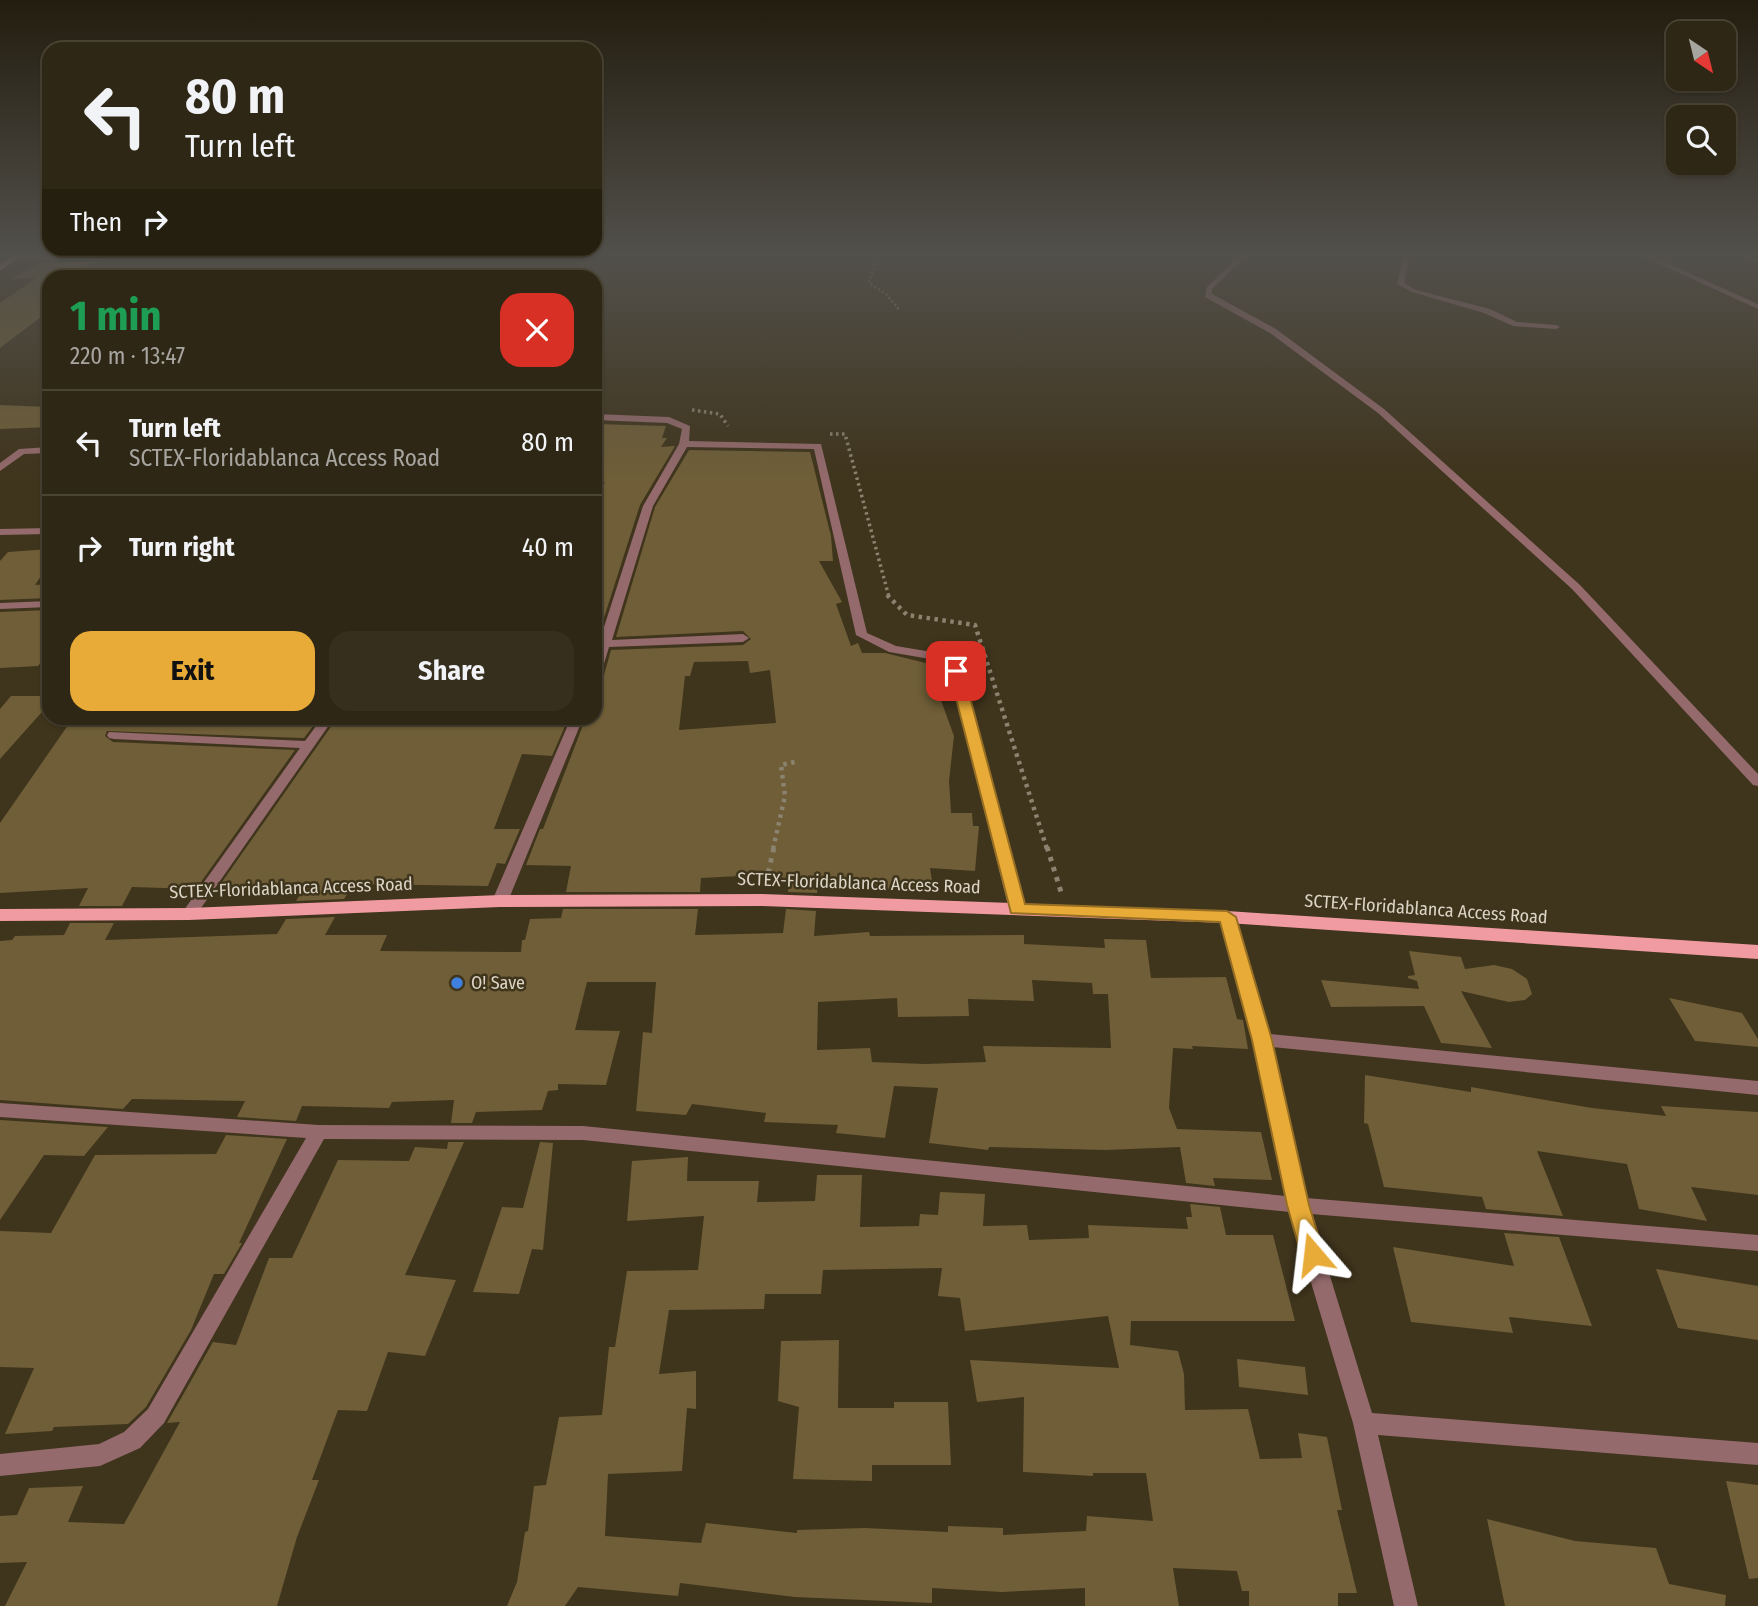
<!DOCTYPE html>
<meta charset="utf-8">
<style>
body{margin:0;font-family:"Fira Sans Condensed",sans-serif;background:#372f1e;color:#f1f3f6;height:100vh;display:flex;flex-direction:column;font-size:26px;white-space:nowrap}
*{box-sizing:border-box;margin:0}
p{font-size:23px;color:#a7a5a0}
.icon{flex:none;width:38px;height:38px;fill:none;stroke:currentColor;stroke-width:2;stroke-linecap:round;stroke-linejoin:round}
.map{position:relative;flex:1;overflow:hidden}
.drawer{position:absolute;left:42px;top:270px;width:560px;height:455px;display:flex;flex-direction:column;background:#2f2715;border-radius:21px;box-shadow:0 2px 5px #0004,0 0 0 2px #4a4434}
.drawer>*{flex:none}
.banner{position:absolute;left:42px;top:42px;width:560px;height:214px;border-radius:21px;box-shadow:0 2px 5px #0004,0 0 0 2px #4a4434;background:#2f2715;color:#f1f3f6;overflow:hidden}
.needle{width:46px;rotate:145deg}
.controls{position:absolute;left:1666px;top:21px;display:grid;gap:14px}
.controls a{display:grid;place-items:center;width:70px;height:70px;border-radius:14px;background:#2f2715;box-shadow:0 2px 5px #0004,0 0 0 2px #4a4434;font-size:35px}
.pin{position:absolute;display:grid;place-items:center;width:60px;height:60px;color:#fff;margin:-30px;border-radius:14px;box-shadow:0 4px 10px #0006}
.me{position:absolute;width:77px;margin:-38px;rotate:343deg;stroke-linejoin:round;filter:drop-shadow(0 0 5px #0008)}
.turn{display:flex;align-items:center;gap:24px;height:147px;padding:0 28px;font-size:32px}
.turn .icon{width:91px;height:91px;stroke-width:2.5}
.turn b{display:block;font-size:49px;line-height:60px}
.then{display:flex;align-items:center;height:66px;padding:0 28px;background:#0003;gap:14px;font-size:26px}
.round{display:grid;place-items:center;flex:none;width:74px;height:74px;border-radius:21px;background:#372f1e}
.headline{display:flex;align-items:center;justify-content:space-between;height:119px;padding:0 28px}
h1{font-size:42px;font-weight:700;line-height:52px;color:#1e9e55}
.primary-button{display:flex;gap:14px;margin-top:auto;padding:14px 28px}
.primary-button a{flex:1;height:80px;border-radius:21px;background:#e8ab37;color:#111;font-size:28px;font-weight:700;line-height:80px;text-align:center}
.primary-button a+a{background:#372f1e;color:#f1f3f6}
ul{padding:0;list-style:none}
li{display:flex;align-items:center;gap:21px;height:105px;padding:0 28px;border-top:2px solid #4a4434}
li div{flex:1}
li b{display:block;font-size:26px}
li em{font-style:normal}
.map>svg:first-child{display:block}
.building{fill:#6f5e37;fill-rule:evenodd}
.lines{fill:none;stroke-linecap:round;stroke-linejoin:round}
.path-far3{stroke:#8b826f;stroke-width:2.5;stroke-dasharray:2 2.5;stroke-linecap:butt}
.path-far2{stroke:#8b826f;stroke-width:3.5;stroke-dasharray:2.5 3.5;stroke-linecap:butt}
.path-far1{stroke:#8b826f;stroke-width:4.5;stroke-dasharray:3.5 4.5;stroke-linecap:butt}
.path{stroke:#8b826f;stroke-width:5;stroke-dasharray:4.5 6;stroke-linecap:butt}
.service{fill:#946a6c;fill-rule:evenodd}
.minor{fill:#946a6c;fill-rule:evenodd}
.primary{fill:#f09ba1;fill-rule:evenodd}
.route{fill:#e8ab37;stroke:#976f24;stroke-width:2}
.shop-dot{fill:#3f7fe0;stroke:#3f341c;stroke-width:2.5}
.labels{text-anchor:middle;stroke-width:5;stroke-linejoin:round;paint-order:stroke}
.street-label{font-size:18px;fill:#dcd5c6;stroke:#3f341c}
.poi-label{font-size:18px;fill:#dcd5c6;stroke:#3f341c;text-anchor:start}
</style>
<div class="map">
<svg width="1758" height="1606" viewBox="0 0 1758 1606">
<rect width="100%" height="100%" fill="#3f341c"/>
<!-- building -->
<path class="building" d="M98,255H105L72,276H49V311L0,348V303L36,278L11,279L40,262H93Z
M0,405L49,407V427L0,429Z
M595,424L666,426L662,438H667L661,447L675,446L640,505L595,646V500L605,482L595,481Z
M689,450L810,452L831,536L833,561H819L842,602L836,604L851,646L858,643L862,653H885L934,665L941,684H935L954,736L949,781L951,813H972L973,826H979L975,871L930,868L933,888L866,890L867,884H818L817,893L788,892L789,884L779,883L780,874L701,878L700,892H566L571,866L526,865L540,829H543L585,720L595,721V681L604,675L611,650L743,645L751,639L743,631L616,637L655,507ZM748,661L750,673L770,670L776,723L679,730L685,676H690L694,662Z
M49,549V565L35,585L49,584V598L0,600V561L8,552Z
M49,610V654L38,666L0,668V612Z
M11,696H49V704L0,759V709Z
M73,718H319L304,738L107,731L105,736L113,742L295,750L196,889L132,887L122,906H79L88,888L0,893V823Z
M337,718H549L568,719L552,756L522,754L494,829H520L505,864L497,863L488,886L354,884L344,899L296,901L304,888L215,892Z
M563,909H698L695,935L783,933L786,909L816,911L814,936L869,932L870,936L1024,935V944L1105,948L1104,939L1146,940L1151,978L1226,977L1237,1019L1243,1020L1248,1049L1192,1046L1193,1049L1173,1048L1169,1108L1177,1129L1261,1132L1272,1180L1213,1178L1215,1186L1186,1183L1180,1147L1106,1150L989,1147L988,1150L929,1143L938,1088L894,1086L885,1138L836,1133L838,1125L764,1122L766,1113L692,1104L686,1115L636,1111L643,1032L652,1033L656,982H587L575,1030L620,1031L606,1085L558,1084V1090L548,1091L542,1110L476,1112L472,1123H451L454,1100L392,1102L389,1108L302,1106L296,1121L237,1117L245,1101L132,1099L123,1109L0,1100V941L12,940L15,936L64,935L70,923H114L105,940L277,934L286,919L335,917L325,935H387L380,951L521,952L522,940H525L530,919L561,918ZM1032,980L1092,983L1093,994H1108L1111,1048L983,1046L986,1062L925,1064L872,1062L870,1048L817,1050L818,1002L897,998L898,1017L969,1016L968,999L1034,1001Z
M1409,951L1461,957L1465,969L1494,965L1512,969L1527,979L1532,994L1525,1000L1509,1002L1461,991L1492,1048L1441,1043L1424,1006L1331,1007L1321,980L1419,989L1417,981L1408,978V976L1415,975Z
M1669,998L1742,1013L1758,1039V1047L1695,1041Z
M1365,1075L1471,1092V1087L1592,1108L1666,1116L1661,1106L1758,1112V1195L1691,1187L1707,1221L1639,1209L1627,1164L1537,1151L1563,1216L1486,1209L1482,1197L1384,1187L1368,1124L1364,1123Z
M0,1120L108,1127L84,1156L44,1155L0,1220Z
M226,1135L287,1139L239,1243H242L224,1274H214L191,1330L146,1407L128,1424L54,1427L52,1431L5,1434L34,1368L0,1367V1231L51,1233L95,1155L216,1154Z
M448,1142H464L405,1275L456,1280L425,1356L388,1352L367,1411L338,1410L312,1480H319L297,1537L277,1606H5L27,1562L0,1563V1516L17,1515L29,1488L83,1486L68,1522L124,1524L180,1422L167,1423L213,1342L236,1345L269,1258H292L338,1160L409,1161L415,1147L447,1149Z
M540,1142L553,1143L543,1250L532,1249L519,1294L473,1292L502,1207L523,1208Z
M688,1157L687,1181H759L757,1202L815,1201L817,1175H862L860,1227L919,1226L920,1214L938,1215L940,1192L985,1194L983,1226L1027,1225L1029,1240L1089,1238L1088,1225L1188,1229L1186,1217H1192L1190,1204L1220,1207L1226,1235H1273L1295,1321H1131L1130,1345L1178,1351L1184,1374L1185,1410L1248,1409L1260,1459L1302,1458L1298,1433L1327,1437L1342,1510H1337L1357,1593H1338V1606H1249V1591H1242L1237,1571L1173,1568L1179,1606H1085V1588L1002,1592L932,1588V1603L795,1597L680,1583L678,1596L578,1587L565,1606H507L517,1582L525,1532L528,1531L534,1486L546,1485L559,1417L602,1415L609,1347H615L627,1271L698,1270L704,1216L627,1221L632,1161ZM942,1268L938,1296L960,1298L965,1331L1108,1316L1119,1368L970,1360L977,1402L1024,1397L1023,1472L1093,1476V1473H1146L1153,1521L1087,1516L1086,1531L1003,1535V1528L948,1526V1532L865,1528L797,1530V1533L706,1523L701,1543L605,1536L608,1474L682,1471L687,1408L696,1409V1371L659,1374L669,1310L764,1309L765,1294H821L823,1270Z
M1504,1233L1559,1237L1592,1326L1509,1317L1513,1333L1411,1322L1393,1247L1514,1266Z
M1656,1269L1758,1286V1340L1678,1328Z
M839,1340L838,1408H894V1402H948L951,1465H872V1481L793,1479L799,1407L778,1401L781,1341Z
M1237,1359L1305,1367L1308,1395L1239,1387Z
M1726,1481L1758,1485V1578L1749,1579Z
M1487,1519L1575,1541L1656,1548L1669,1584L1726,1595L1725,1606H1505Z"/>
<g class="lines">
<!-- path-far3 -->
<path class="path-far3" d="M878,255L869,283L886,294L898,308L896,310"/>
<!-- path-far2 -->
<path class="path-far2" d="M692,410L720,414L728,426
M830,434H845L889,597"/>
<!-- path-far1 -->
<path class="path-far1" d="M887,595L907,615L975,625L1047,849
M773,849L785,796L781,765L799,761"/>
<!-- path -->
<path class="path" d="M1047,847L1061,892
M766,883L774,847"/>
<!-- service -->
<path class="service" d="M67,255L96,257L93,259L15,260L12,258L15,256Z
M1240,255H1247L1212,289V294L1276,329L1384,409L1580,585L1758,774V786L1753,785L1572,589L1378,413L1270,333L1205,297L1207,287Z
M1404,255H1410L1404,283L1416,290L1490,309L1517,322L1556,325L1560,327L1556,329L1513,326L1484,313L1412,292L1397,284Z
M1640,255H1649L1758,304V309Z
M1739,255L1758,259V263L1740,256Z"/>
<!-- minor -->
<path class="minor" d="M595,414L669,417L690,426L689,441L821,444L867,633L896,646L938,653L962,671L1025,909L1022,913H1012L1009,909L950,673L930,659L889,652L856,635L814,449L687,447L653,506L612,640L743,634L749,638L743,642L609,647L601,674L595,678V655L643,506L679,444L682,429L667,423L595,420Z
M49,447V453L24,454L0,471V463L19,449Z
M49,528V534L0,535V529Z
M49,601V607L0,609V603Z
M322,718H334L194,918H184L181,914L184,910L300,748L114,739L109,738L107,735L109,732L305,741Z
M571,718H583L508,901L505,904H495L492,901Z
M1227,912L1232,913L1235,917L1269,1034L1758,1081V1095L1272,1047L1306,1198L1758,1235V1251L1311,1214L1372,1413L1758,1443V1465L1378,1435L1418,1606H1394L1353,1423L1290,1212L583,1140L324,1139L164,1423L140,1448L100,1466L0,1476V1454L99,1444L124,1432L148,1409L306,1138L0,1117V1103L319,1125L583,1126L1286,1196L1253,1040L1219,917L1222,913Z"/>
<!-- primary -->
<path class="primary" d="M13,255H23L0,271V264Z
M762,894L1227,911L1758,945V959L1227,923L762,906L500,907L189,920L0,921V909L189,908L500,895Z"/>
</g>
<!-- sky -->
<linearGradient id="sky" x2="0" y2="1"><stop stop-color="#231d0f"/><stop offset="0.53" stop-color="#52504b"/><stop offset="1" stop-color="#52504b" stop-opacity="0"/></linearGradient>
<rect width="1758" height="480" fill="url(#sky)"/>
<!-- route -->
<path class="route" d="M956,667L963,671L1025,904L1227,911L1236,917L1272,1040L1309,1205L1324,1254L1321,1260L1313,1263L1305,1260L1301,1254L1287,1205L1252,1040L1220,922L1011,913L949,671Z"/>
<!-- markers -->
<circle class="shop-dot" cx="457" cy="983" r="7"/>
<g class="labels">
<!-- street labels -->
<g class="street-label">
<text transform="translate(859 883) rotate(2)" y="6">SCTEX-Floridablanca Access Road</text>
<text transform="translate(291 888) rotate(-2)" y="6">SCTEX-Floridablanca Access Road</text>
<text transform="translate(1426 909) rotate(4)" y="6">SCTEX-Floridablanca Access Road</text>
</g>
<!-- poi labels -->
<g class="poi-label">
<text x="471" y="989">O! Save</text>
</g>
</g>
</svg>
<div class="controls">
<a><svg class="needle" viewBox="-14 -14 28 28"><path d="M0-13l5 13h-10z" fill="#e53935"/><path d="M0 13l5-13h-10z" fill="#a7a5a0"/></svg></a>
<a><svg class="icon" aria-label="search" viewBox="0 0 24 24"><circle cx="10" cy="10" r="6"/><path d="M15 15l6 6"/></svg></a>
</div>
<div class="pin" style="left:956px;top:671px;background:#d93025"><svg class="icon" aria-label="arrive" viewBox="0 0 24 24"><path d="M6 21V4h12l-3 4 3 4H6"/></svg></div>
<svg class="me" style="left:1313px;top:1254px" viewBox="-20 -20 40 40"><path d="M0-17L14 15 0 8-14 15z" fill="#e8ab37" stroke="#fff" stroke-width="4"/></svg>
<div class="banner">
<div class="turn"><svg class="icon" aria-label="left" viewBox="0 0 24 24"><path d="M17 20v-9H6M10 6l-5 5 5 5"/></svg><div><b>80 m</b>Turn left</div></div>
<div class="then">Then<svg class="icon" aria-label="right" viewBox="0 0 24 24"><path d="M7 20v-9h11M14 6l5 5-5 5"/></svg></div>
</div>
<section class="drawer">
<div class="headline"><div><h1>1 min</h1><p>220 m · 13:47</p></div><a class="round" style="background:#d93025;color:#fff"><svg class="icon" aria-label="close" viewBox="0 0 24 24"><path d="M6 6l12 12M18 6L6 18"/></svg></a></div>
<ul>
<li><svg class="icon" aria-label="left" viewBox="0 0 24 24"><path d="M17 20v-9H6M10 6l-5 5 5 5"/></svg><div><b>Turn left</b><p>SCTEX-Floridablanca Access Road</p></div><em>80 m</em></li>
<li><svg class="icon" aria-label="right" viewBox="0 0 24 24"><path d="M7 20v-9h11M14 6l5 5-5 5"/></svg><div><b>Turn right</b></div><em>40 m</em></li>
</ul>
<div class="primary-button"><a>Exit</a><a>Share</a></div>
</section>
</div>
